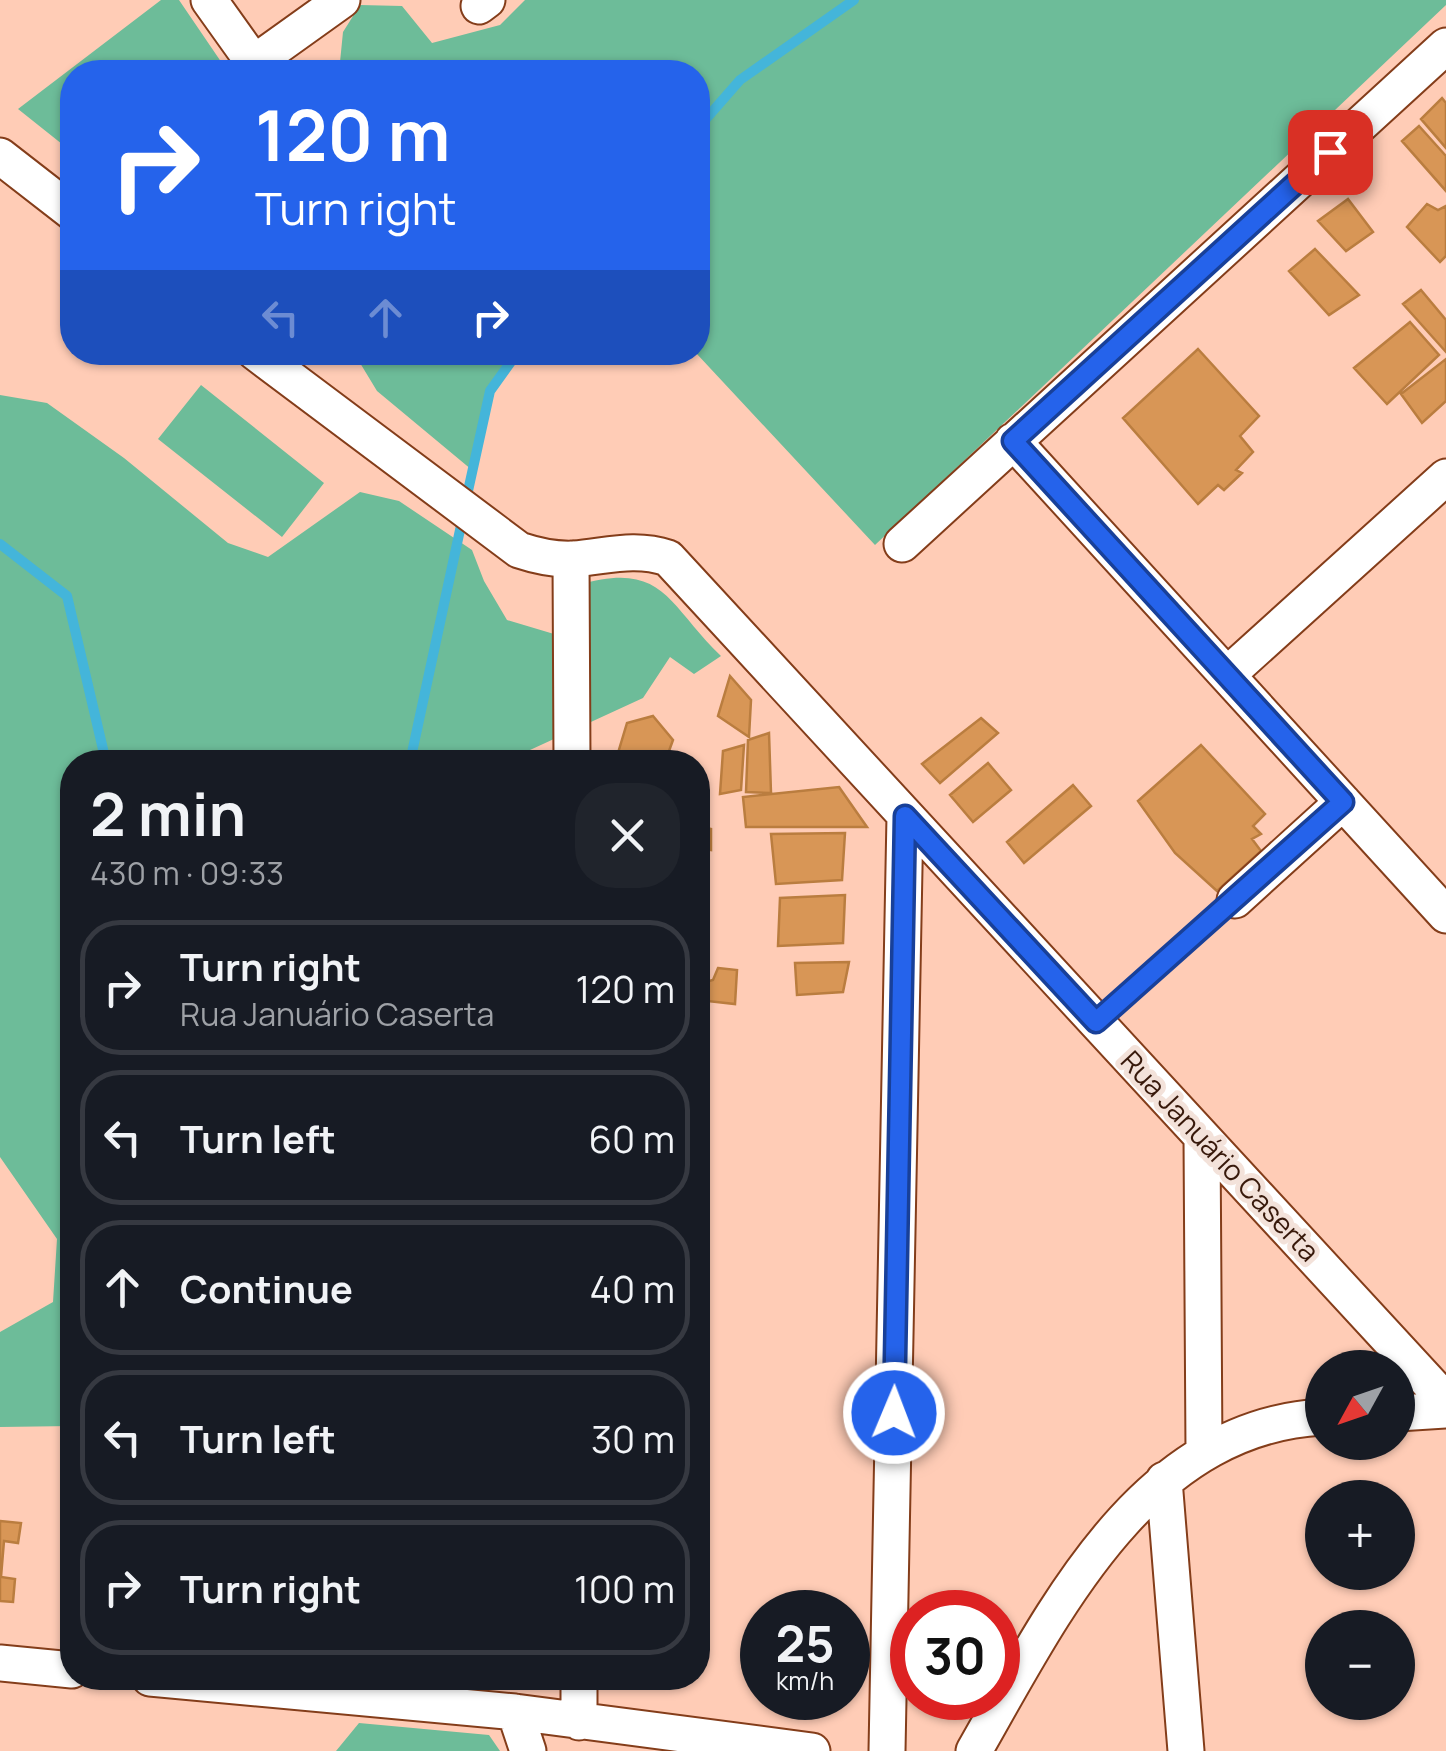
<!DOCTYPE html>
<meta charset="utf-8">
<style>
body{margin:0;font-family:Manrope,sans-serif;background:#20242c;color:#f1f3f6;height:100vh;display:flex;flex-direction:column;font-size:38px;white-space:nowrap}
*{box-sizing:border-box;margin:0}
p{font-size:32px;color:#9ea1a6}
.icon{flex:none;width:55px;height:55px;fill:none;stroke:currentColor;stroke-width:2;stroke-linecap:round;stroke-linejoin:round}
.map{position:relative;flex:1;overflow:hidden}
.sheet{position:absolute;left:60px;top:750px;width:650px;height:940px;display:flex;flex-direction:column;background:#171b24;border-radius:40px;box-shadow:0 2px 8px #0004}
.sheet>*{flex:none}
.hud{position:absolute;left:60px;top:60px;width:650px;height:305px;border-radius:40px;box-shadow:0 2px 8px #0004;background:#2563eb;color:#fff;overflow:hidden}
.needle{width:65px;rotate:230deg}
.tools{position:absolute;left:1305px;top:1350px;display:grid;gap:20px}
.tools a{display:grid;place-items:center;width:110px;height:110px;border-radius:50%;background:#171b24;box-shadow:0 2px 8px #0004;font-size:50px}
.speed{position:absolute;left:740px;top:1590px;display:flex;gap:20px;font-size:50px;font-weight:700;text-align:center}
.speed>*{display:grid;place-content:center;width:130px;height:130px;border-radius:50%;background:#171b24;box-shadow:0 2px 8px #0004;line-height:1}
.speed small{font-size:25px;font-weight:400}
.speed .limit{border:15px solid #d22;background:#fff;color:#111}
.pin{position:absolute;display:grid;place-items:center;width:85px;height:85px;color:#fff;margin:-42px;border-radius:20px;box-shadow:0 5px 15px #0006}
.me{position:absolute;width:110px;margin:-55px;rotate:1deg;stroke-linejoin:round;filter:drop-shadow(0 0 8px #0008)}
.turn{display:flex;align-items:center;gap:35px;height:210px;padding:0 30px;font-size:45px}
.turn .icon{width:130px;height:130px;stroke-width:2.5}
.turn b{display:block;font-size:70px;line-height:85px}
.lanes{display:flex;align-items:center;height:95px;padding:0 30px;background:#0003;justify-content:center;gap:50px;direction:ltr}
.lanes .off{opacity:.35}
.round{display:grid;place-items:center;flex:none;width:105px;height:105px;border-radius:40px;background:#20242c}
.headline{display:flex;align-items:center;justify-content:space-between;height:170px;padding:0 30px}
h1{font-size:60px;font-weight:700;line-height:75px}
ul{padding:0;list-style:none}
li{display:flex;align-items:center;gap:30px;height:135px;margin:0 20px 15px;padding:0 10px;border:5px solid #363941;border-radius:40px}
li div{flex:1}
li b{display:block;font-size:38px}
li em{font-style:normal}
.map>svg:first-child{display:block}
.green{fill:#6dbc99}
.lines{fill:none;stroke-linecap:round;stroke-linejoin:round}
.stream{stroke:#44b5da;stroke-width:10}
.building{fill:#d89656;stroke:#ba7d3f;stroke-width:2.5}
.service-casing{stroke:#843d1a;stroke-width:21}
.minor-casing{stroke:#843d1a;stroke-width:39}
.service{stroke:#fff;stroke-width:18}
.minor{stroke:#fff;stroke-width:35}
.route-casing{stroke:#184099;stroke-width:25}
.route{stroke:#2563eb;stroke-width:18}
.labels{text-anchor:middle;stroke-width:10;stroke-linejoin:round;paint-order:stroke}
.street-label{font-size:28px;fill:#38190b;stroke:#f3e2da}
</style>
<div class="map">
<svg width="1446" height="1751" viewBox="0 0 1446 1751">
<rect width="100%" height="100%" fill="#ffccb6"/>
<!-- green -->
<path class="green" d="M161,0H179L228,72H72V152L18,109Z
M525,0H1446V5L875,545L696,353L698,72H339L343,32L360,5L402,6L432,43L500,25Z
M354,353H518L490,391L472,470L377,391Z
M201,385L324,483L282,537L158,439Z
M0,395L47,403L124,458L228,543L268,557L360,492L399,501L472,550L484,581L507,620L574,640L578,585C664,560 667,604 721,656L694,674L670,657L643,698L530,750L523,762H72V1426L0,1427V1332L53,1302L57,1239L0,1157Z
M359,1723L489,1735L500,1751H336Z"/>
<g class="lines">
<!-- stream -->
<path class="stream" d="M698,128L740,80L854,0
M466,500L490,391L518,352
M0,544L67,596L106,762
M410,762L463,516"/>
</g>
<!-- building -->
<path class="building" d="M1442,98L1446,103V148L1421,119Z
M1419,126L1446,156V191L1402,141Z
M1348,199L1373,232L1346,251L1318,221Z
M1427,204L1438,210L1446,206V256L1440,262L1407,227Z
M1315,249L1359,295L1329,315L1289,271Z
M1421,290L1446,320V352L1403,304Z
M1410,322L1439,355L1387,404L1354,368Z
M1198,349L1259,416L1240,436L1253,452L1236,470L1242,473L1224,490L1218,485L1198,504L1123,418Z
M1446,359V401L1422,423L1401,394Z
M730,676L751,700L749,737L718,716Z
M653,716L673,740L665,762H638L618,753L627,723Z
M981,718L998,733L940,783L922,764Z
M769,733L771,793L746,792L748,740Z
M744,745L741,790L720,794L723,751Z
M1201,745L1265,814L1253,826L1261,834L1252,839L1261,851L1217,891L1175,853L1138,801Z
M988,763L1011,790L973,822L950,795Z
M1073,785L1091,806L1024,863L1007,842Z
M839,787L867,827H746L743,797Z
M698,826L711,829V850L698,848Z
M845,833L842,880L776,884L771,834Z
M698,854H701L708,905L698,904Z
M845,895L843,943L778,946L780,898Z
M849,962L843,992L797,995L795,963Z
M718,968L737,970L735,1004L698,1000V984L713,980Z
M0,1521L21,1523L18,1543L4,1541L1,1577L15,1579L13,1602L0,1601Z"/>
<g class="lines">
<defs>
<path id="service" d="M1096,1022L1235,900"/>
<path id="minor" d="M209,0L254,63L255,72
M479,6L487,0
M254,63L342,0
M0,156L72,212
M255,352L519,550C537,556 554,560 574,559C608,556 635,547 668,558L1446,1401
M1013,441L1446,915
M902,544L1446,46
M571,559L572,762
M1227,675L1446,477
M1235,900L1343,802
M1202,1137L1204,1452
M1398,1413L1446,1410
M1164,1480L1186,1751
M0,1663L72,1670
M150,1678L515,1712L812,1751
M579,1678V1722
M515,1712L528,1751
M887,1751L905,816
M974,1751C1053,1613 1142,1427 1322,1417"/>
</defs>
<!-- service casing -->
<use href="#service" class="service-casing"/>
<!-- minor casing -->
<use href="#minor" class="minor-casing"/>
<!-- service -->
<use href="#service" class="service"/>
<!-- minor -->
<use href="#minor" class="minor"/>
</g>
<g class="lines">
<defs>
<path id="route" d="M894,1413L905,816L1096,1022L1343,802L1013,441L1330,152"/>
</defs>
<!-- route casing -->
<use href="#route" class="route-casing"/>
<!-- route -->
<use href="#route" class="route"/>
</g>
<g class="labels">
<!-- street labels -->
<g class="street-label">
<text transform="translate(1220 1156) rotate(47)" y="10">Rua Januário Caserta</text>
</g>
</g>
</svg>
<div class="tools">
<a><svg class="needle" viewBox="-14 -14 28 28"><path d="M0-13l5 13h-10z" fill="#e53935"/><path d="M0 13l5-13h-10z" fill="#9ea1a6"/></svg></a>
<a>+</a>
<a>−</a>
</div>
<div class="speed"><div>25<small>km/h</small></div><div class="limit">30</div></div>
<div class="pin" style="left:1330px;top:152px;background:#d93025"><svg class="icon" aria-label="arrive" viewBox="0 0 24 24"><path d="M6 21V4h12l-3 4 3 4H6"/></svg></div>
<svg class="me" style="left:894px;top:1413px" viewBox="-20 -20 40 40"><circle r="17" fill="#2563eb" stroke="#fff" stroke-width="3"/><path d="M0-11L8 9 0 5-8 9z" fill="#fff"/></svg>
<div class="hud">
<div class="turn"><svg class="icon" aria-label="right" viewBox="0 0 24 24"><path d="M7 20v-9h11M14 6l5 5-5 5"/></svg><div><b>120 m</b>Turn right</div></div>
<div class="lanes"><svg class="icon off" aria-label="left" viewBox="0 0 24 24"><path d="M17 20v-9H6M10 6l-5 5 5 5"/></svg><svg class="icon off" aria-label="ahead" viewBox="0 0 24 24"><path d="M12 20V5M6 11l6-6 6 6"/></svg><svg class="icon" aria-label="right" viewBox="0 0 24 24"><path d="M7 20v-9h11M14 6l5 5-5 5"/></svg></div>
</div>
<section class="sheet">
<div class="headline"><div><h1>2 min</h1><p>430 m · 09:33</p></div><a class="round"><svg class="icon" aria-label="close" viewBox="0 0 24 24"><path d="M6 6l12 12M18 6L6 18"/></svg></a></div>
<ul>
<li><svg class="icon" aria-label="right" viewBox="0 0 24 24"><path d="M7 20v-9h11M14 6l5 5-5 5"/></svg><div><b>Turn right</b><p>Rua Januário Caserta</p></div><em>120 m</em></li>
<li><svg class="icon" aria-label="left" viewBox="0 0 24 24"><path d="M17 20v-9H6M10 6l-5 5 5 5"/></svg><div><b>Turn left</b></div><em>60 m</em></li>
<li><svg class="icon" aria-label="ahead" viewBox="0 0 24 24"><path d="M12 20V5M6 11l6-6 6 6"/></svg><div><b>Continue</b></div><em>40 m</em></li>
<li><svg class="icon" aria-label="left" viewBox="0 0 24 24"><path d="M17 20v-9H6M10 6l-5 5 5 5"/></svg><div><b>Turn left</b></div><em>30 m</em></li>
<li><svg class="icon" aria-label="right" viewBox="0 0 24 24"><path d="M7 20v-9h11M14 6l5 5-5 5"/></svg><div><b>Turn right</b></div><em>100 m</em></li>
</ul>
</section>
</div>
